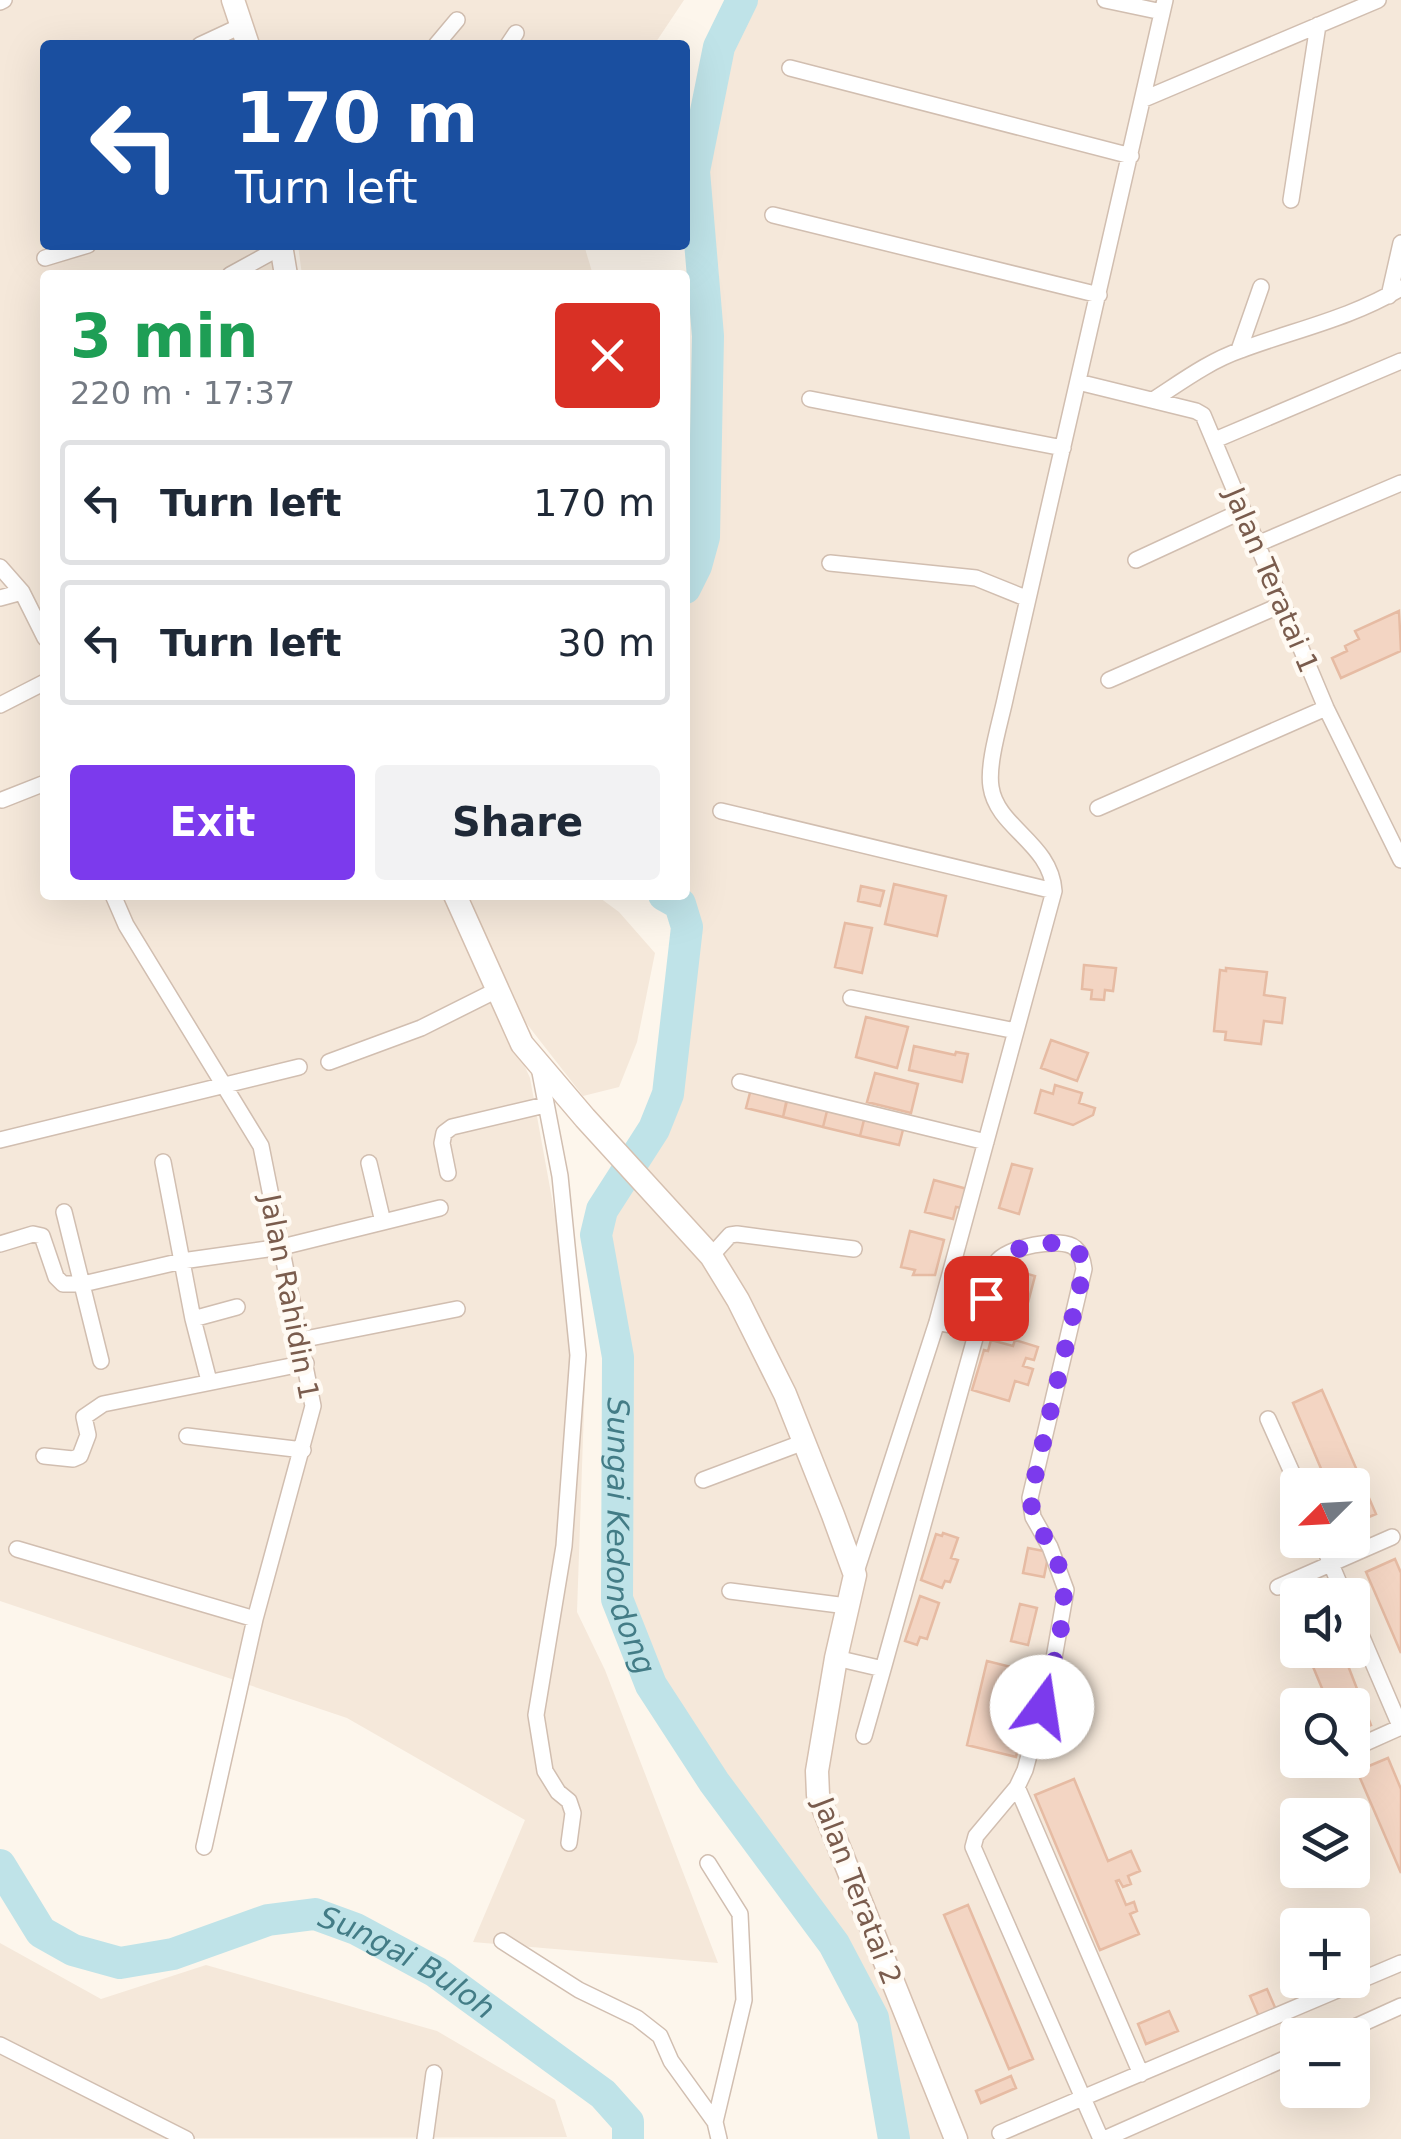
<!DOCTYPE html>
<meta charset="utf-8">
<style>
body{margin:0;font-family:"DejaVu Sans",sans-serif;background:#f2f2f3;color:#1f2937;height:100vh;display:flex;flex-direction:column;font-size:38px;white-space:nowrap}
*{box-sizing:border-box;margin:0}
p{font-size:32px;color:#747a83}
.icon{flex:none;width:55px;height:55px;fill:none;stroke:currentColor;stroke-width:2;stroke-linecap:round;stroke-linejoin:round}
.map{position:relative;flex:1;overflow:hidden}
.side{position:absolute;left:40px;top:270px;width:650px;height:630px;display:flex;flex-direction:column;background:#fff;border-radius:10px;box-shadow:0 10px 40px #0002}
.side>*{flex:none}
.banner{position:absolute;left:40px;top:40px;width:650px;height:210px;border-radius:10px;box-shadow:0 10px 40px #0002;background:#1a4fa0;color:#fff;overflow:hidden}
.needle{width:65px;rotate:246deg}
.fabs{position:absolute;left:1280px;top:1468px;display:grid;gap:20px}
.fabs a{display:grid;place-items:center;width:90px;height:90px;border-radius:10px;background:#fff;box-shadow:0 10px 40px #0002;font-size:50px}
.pin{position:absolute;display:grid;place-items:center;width:85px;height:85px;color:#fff;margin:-42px;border-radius:20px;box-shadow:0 5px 15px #0006}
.me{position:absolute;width:110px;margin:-55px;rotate:14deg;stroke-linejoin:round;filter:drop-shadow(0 0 8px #0008)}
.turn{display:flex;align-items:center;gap:35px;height:210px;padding:0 30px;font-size:45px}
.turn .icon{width:130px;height:130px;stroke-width:2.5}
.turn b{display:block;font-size:70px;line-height:85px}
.round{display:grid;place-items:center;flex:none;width:105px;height:105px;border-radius:10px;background:#f2f2f3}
.headline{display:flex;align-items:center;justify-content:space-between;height:170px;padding:0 30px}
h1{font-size:60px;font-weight:600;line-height:75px;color:#1e9e55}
.cta{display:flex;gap:20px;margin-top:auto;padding:20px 30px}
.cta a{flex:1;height:115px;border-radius:10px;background:#7c3aed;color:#fff;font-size:40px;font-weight:600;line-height:115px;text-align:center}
.cta a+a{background:#f2f2f3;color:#1f2937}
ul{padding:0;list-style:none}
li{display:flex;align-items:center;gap:30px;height:125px;margin:0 20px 15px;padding:0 10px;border:5px solid #e0e1e3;border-radius:10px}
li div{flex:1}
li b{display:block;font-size:38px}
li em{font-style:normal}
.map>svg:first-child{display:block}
.residential{fill:#f5e8da;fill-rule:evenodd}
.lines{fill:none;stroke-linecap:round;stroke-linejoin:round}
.river{stroke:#bfe3e8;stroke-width:32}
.building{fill:#f3d5c3;stroke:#e6bba3;stroke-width:2.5}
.street-casing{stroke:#d1beb0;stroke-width:18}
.secondary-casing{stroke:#d6c0b0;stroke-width:25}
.street{stroke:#fff;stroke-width:15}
.secondary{stroke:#fff;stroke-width:22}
.route{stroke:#7c3aed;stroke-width:18;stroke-dasharray:0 32.4}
.labels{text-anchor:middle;stroke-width:9;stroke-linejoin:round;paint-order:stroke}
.street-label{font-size:28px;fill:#7a5c4d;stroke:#fffaf3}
.water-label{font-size:30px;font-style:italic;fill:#437c86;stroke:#fffaf3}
</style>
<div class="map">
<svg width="1401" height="2139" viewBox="0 0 1401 2139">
<rect width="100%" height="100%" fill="#fdf6ec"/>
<!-- residential -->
<path class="residential" d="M0,0H222L238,45H45V245H276L281,275H45V895H449L530,1078L585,1380L577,1612L605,1670L718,1963L473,1942L525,1820L347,1718L0,1601Z
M245,0H684L654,45H257Z
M739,0H1401V2139H891L870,2019L831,1945L712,1784L649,1687L614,1600L616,1358L594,1235L600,1210L652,1127L664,1094L683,928L677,905L658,895H685V580L693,565L699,536L702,335L690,172L718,45ZM1298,1485H1352V1540H1298ZM1298,1595H1352V1650H1298ZM1298,1705H1352V1760H1298ZM1298,1815H1352V1870H1298ZM1298,1925H1352V1980H1298ZM1298,2035H1352V2090H1298Z
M298,245H584L593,275H302Z
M469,895H596L619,912L655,953L637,1042L619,1087L583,1096L516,1010Z
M0,1943L101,1999L206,1965L437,2031L555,2100L567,2137L0,2139Z"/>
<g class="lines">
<!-- river -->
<g class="river">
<path d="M685,588L696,566L704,537L708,336L694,171L719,47L742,0"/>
<path id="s1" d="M664,895L680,904L687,927L668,1094L654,1129L602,1210L596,1235L618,1357L617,1599L651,1685L714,1782L834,1944L873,2018L894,2139"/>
<path id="s2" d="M0,1865L41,1932L73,1950L120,1963L173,1954L268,1920L315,1914L356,1929L436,1972L603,2094L628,2122V2139"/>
</g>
</g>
<!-- building -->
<path class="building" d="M1399,611L1401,651L1341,678L1332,658L1347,651L1345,646L1359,639L1355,631Z
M894,884L946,896L937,936L885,924Z
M861,886L884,891L880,906L858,901Z
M845,923L872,928L862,973L835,967Z
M1084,965L1116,968L1113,991L1105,990L1104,1000L1091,999L1092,990L1082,989Z
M1226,968L1267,972L1264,995L1285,998L1282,1023L1264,1021L1261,1044L1225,1040L1226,1032L1214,1031L1220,970L1226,971Z
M866,1017L908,1027L897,1068L856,1057Z
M1051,1040L1088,1053L1077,1081L1041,1068Z
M914,1046L955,1055L956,1052L968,1054L962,1082L909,1070Z
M875,1073L918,1084L911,1113L867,1102Z
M1055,1085L1082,1093L1079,1103L1095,1108L1093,1115L1073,1125L1035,1113L1041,1090L1053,1094Z
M751,1089L787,1098L783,1117L746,1108Z
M788,1097L828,1107L823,1127L783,1117Z
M828,1107L865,1116L860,1136L823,1127Z
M865,1116L904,1126L899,1145L860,1136Z
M1012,1164L1032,1169L1019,1214L999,1208Z
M934,1180L967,1189L962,1208L956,1207L953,1219L925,1212Z
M910,1231L944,1240L935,1275H913L915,1270L901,1267Z
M1007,1268L1035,1276L1026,1310L998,1303Z
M991,1340L1013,1346L1015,1340L1038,1347L1034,1360L1026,1358L1023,1366L1033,1369L1028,1385L1015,1381L1009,1401L972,1390L984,1350L988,1351Z
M1322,1390L1376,1514L1352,1524V1485H1328L1293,1403Z
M943,1533L958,1538L951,1558L958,1560L950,1582L945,1581L942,1588L921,1580L936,1534L942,1536Z
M1028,1548L1049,1552L1044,1577L1023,1573Z
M1395,1559L1401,1573V1653L1366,1572Z
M1298,1595V1630L1285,1601Z
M920,1596L939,1603L927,1639L920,1637L917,1645L905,1641Z
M1020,1604L1037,1608L1028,1645L1011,1641Z
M1306,1650H1342L1371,1725L1352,1733V1705H1329Z
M987,1661L1035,1673L1016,1757L967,1745Z
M1388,1758L1401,1789V1873L1357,1771Z
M1074,1779L1108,1861L1131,1851L1140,1871L1128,1876L1131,1884L1123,1887L1119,1880L1116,1881L1126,1905L1134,1902L1137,1911L1130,1914L1139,1934L1100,1950L1035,1795Z
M968,1905L1033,2059L1009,2069L944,1915Z
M1267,1989L1277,2012L1260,2019L1250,1996Z
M1169,2011L1178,2031L1146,2044L1138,2024Z
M1011,2076L1016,2088L981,2103L976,2091Z"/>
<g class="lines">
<defs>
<path id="street" d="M1105,0L1162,12
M0,2L4,0
M200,45L243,25
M436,45L457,20
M508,45L516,33
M790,68L1131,156
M1144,99L1378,0
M1291,200L1318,25
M773,215L1099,295
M45,258L88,245
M230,275L281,247
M1389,296L1401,243
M1239,350L1261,287
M1078,382L1196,411L1203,415L1326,708L1401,860
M810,399L1063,448
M1153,400C1181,382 1209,361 1241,350C1294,330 1352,318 1401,288
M1215,440L1401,361
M1255,545L1401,483
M1136,560L1242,511
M830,563L976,578L1028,599
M0,567L22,592L45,638
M0,598L22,592
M1109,680L1281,605
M0,705L45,682
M2,800L45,783
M1098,808L1326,708
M721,811L1054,891
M113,895L126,925L261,1146L313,1406L255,1619L204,1847
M851,998L1016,1031
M329,1062L421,1028L497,990
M539,1067L560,1176L578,1355L564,1546L536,1715L545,1771L558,1792L569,1801L573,1813L569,1843
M740,1082L986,1142
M0,1140L299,1067
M163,1162L193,1319L209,1381
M369,1163L383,1222
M448,1173L442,1143L444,1133L452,1127L545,1105
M64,1212L101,1361
M0,1244L33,1234L42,1236L56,1277L63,1284H83L182,1261L282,1247L440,1208
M711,1256L730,1235L737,1234L854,1249
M193,1319L237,1307
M937,1322L977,1331C983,1310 985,1282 996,1263C1005,1247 1062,1236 1075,1248C1081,1253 1083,1261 1084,1269L1030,1498L1033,1517L1050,1547L1066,1590L1051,1675L1025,1770L1017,1787L976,1836L973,1847L1101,2139
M300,1340L457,1309
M1268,1419L1298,1486
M187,1436L303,1450
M44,1456L73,1459L80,1456L88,1435L84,1417L103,1404L306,1363
M703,1480L804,1442
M1321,1540L1344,1595
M17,1549L255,1619
M855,1575L937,1322L1054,891C1051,843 997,828 991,787C987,763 1001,720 1006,695L1165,0
M1278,1587L1392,1537
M730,1591L847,1606
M1352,1614L1401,1728
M836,1658L883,1669L977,1331
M864,1736L883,1669
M1352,1749L1401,1727
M1017,1787L1141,2074
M708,1863L740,1914L744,2000L715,2122L719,2139
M502,1941L579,1990L637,2018L660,2036L671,2061L715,2122
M1337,2035L1401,2006
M0,2045L186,2139
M1000,2133L1401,1963
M425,2139L434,2073
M1104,2139L1298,2053"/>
<path id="secondary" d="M233,0L248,45
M281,245L286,275
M455,895L522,1044L585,1118L711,1256L738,1300L785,1394L833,1515L855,1575L836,1658L817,1771L818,1795L956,2139"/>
</defs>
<!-- street casing -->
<use href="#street" class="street-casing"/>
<!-- secondary casing -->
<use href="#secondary" class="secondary-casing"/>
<!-- street -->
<use href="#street" class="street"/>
<!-- secondary -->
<use href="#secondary" class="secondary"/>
</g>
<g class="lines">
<!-- route -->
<path class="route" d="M986,1298C989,1286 990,1269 998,1260C1008,1247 1062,1237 1074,1247C1081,1253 1082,1261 1084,1269L1030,1498C1034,1526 1051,1543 1060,1569C1072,1606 1052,1670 1042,1707"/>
</g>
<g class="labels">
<!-- street labels -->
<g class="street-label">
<text transform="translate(1272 580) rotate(67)" y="10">Jalan Teratai 1</text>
<text transform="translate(290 1297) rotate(79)" y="10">Jalan Rahidin 1</text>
<text transform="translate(858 1891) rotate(69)" y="10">Jalan Teratai 2</text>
</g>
<!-- water labels -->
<g class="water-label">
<text dy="10" stroke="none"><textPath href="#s1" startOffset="675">Sungai Kedondong</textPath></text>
<text dy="10" stroke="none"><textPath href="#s2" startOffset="470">Sungai Buloh</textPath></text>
</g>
</g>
</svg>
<div class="fabs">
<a><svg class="needle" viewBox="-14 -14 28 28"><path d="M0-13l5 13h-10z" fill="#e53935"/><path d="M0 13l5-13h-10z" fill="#747a83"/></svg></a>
<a><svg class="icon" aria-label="sound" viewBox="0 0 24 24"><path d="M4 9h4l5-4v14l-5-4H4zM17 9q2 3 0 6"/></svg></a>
<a><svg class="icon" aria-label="search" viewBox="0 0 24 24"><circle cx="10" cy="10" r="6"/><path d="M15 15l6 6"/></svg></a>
<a><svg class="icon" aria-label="layers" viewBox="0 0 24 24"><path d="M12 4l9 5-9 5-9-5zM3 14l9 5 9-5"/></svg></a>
<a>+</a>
<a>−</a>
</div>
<div class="pin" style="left:986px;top:1298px;background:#d93025"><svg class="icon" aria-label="arrive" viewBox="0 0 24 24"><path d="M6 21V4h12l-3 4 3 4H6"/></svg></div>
<svg class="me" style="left:1042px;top:1707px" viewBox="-20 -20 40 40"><circle r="19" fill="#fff"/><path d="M0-13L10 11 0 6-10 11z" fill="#7c3aed"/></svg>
<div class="banner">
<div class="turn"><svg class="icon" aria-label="left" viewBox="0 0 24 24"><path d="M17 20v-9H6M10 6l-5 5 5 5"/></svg><div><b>170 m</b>Turn left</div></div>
</div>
<section class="side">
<div class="headline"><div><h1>3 min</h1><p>220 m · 17:37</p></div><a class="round" style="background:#d93025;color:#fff"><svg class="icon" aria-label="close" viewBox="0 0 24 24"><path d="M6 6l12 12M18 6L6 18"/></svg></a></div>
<ul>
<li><svg class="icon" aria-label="left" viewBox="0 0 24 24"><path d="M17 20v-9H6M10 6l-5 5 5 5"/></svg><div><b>Turn left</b></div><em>170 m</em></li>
<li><svg class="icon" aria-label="left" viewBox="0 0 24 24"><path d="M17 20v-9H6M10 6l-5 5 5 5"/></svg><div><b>Turn left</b></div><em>30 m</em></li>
</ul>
<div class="cta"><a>Exit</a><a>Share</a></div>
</section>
</div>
